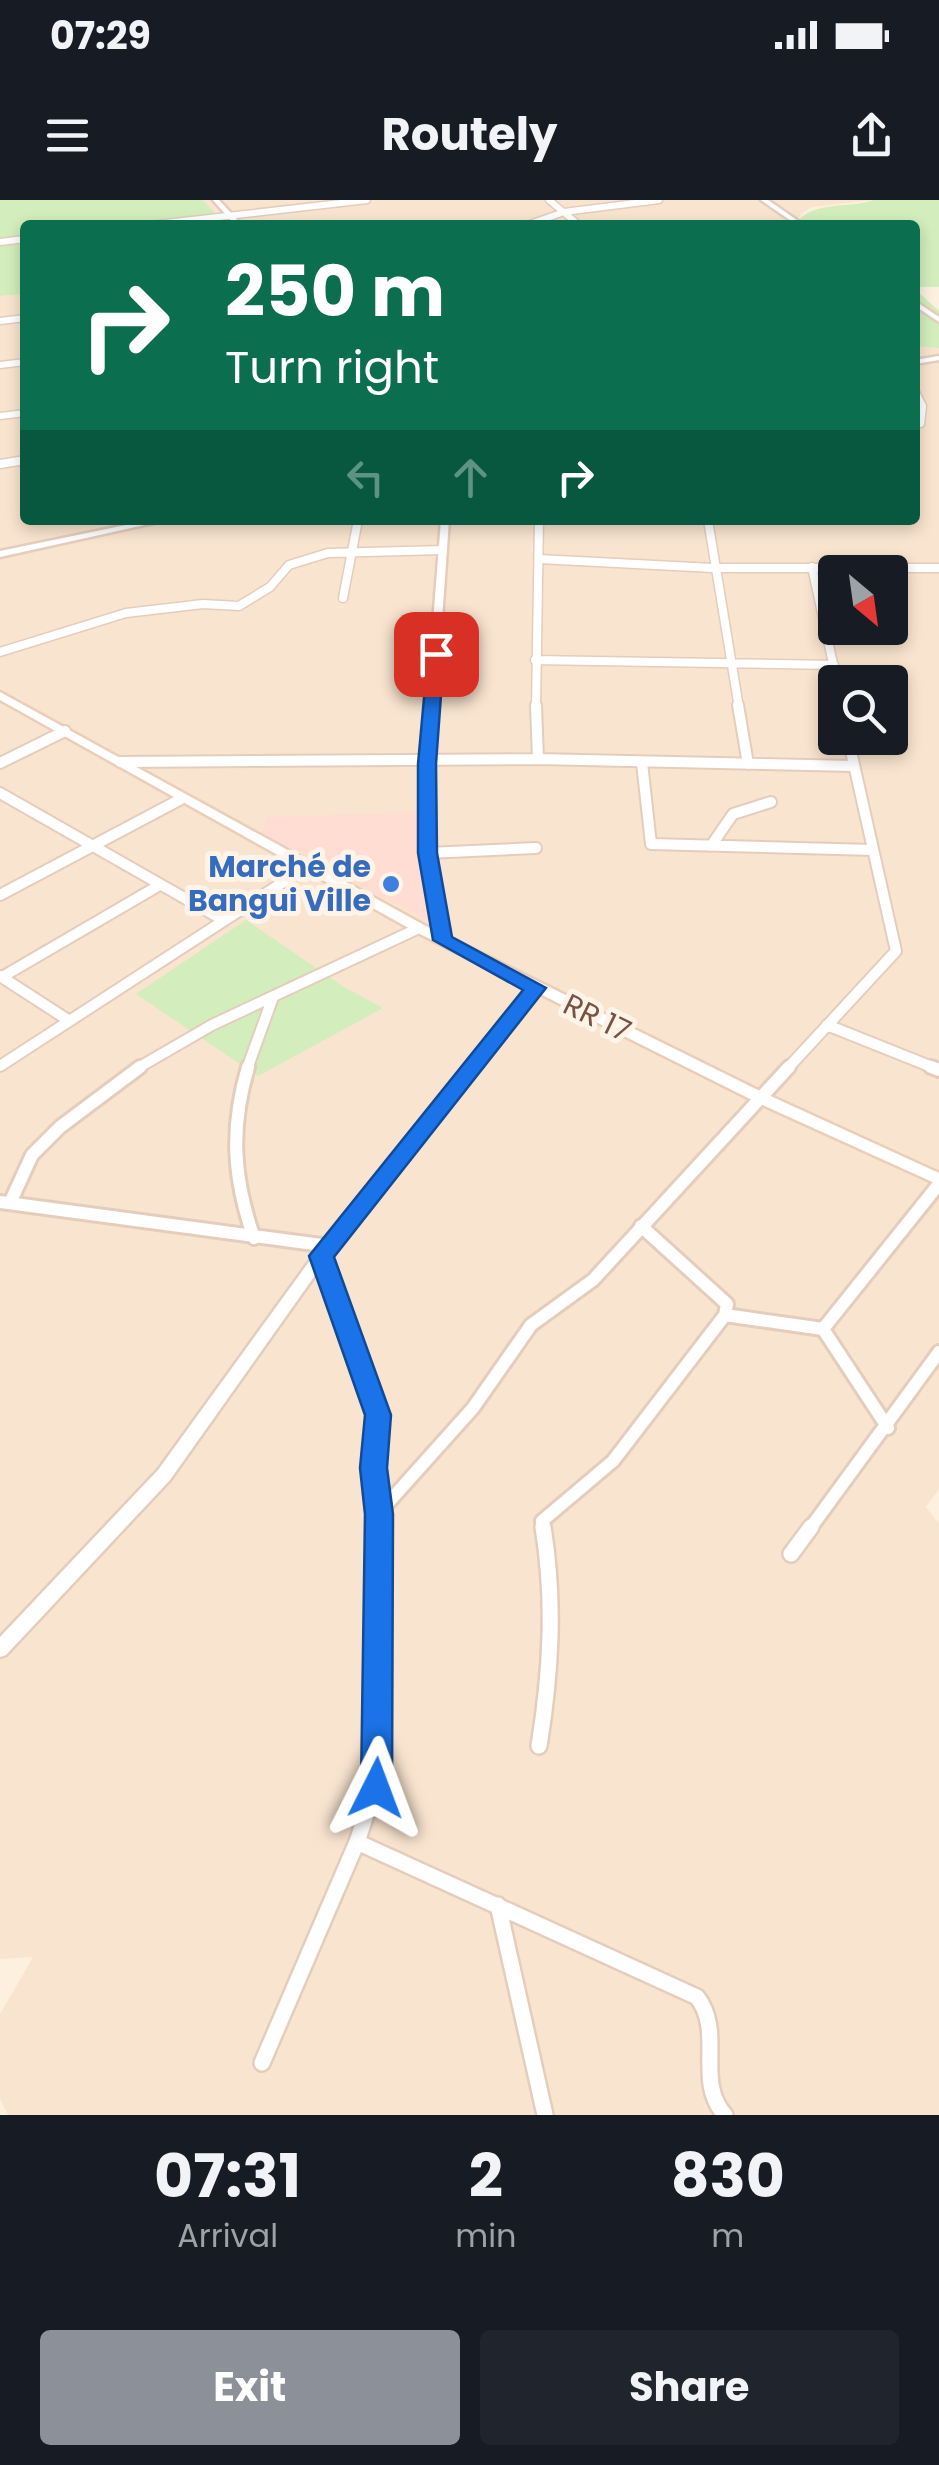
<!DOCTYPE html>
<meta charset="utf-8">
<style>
body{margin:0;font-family:Poppins,sans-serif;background:#20242c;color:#f1f3f6;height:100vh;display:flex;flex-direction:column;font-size:38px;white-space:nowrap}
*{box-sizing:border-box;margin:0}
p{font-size:32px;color:#9ea1a6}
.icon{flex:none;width:55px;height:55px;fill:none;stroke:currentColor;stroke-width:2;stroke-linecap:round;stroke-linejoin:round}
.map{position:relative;height:1915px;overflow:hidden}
.drawer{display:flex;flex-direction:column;background:#171b24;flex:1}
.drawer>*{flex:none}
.banner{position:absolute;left:20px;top:20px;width:900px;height:305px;border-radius:10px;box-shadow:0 5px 15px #0003;background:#0b6e4f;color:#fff;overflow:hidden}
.needle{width:65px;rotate:151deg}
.tools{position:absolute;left:818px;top:355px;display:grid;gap:20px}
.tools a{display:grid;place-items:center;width:90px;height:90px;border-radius:10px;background:#171b24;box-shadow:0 5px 15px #0003;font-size:50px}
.pin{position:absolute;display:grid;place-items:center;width:85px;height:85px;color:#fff;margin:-42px;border-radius:20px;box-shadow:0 5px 15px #0006}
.me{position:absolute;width:110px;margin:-55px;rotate:3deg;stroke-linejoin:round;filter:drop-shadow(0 0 8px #0008)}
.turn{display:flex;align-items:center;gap:35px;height:210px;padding:0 40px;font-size:45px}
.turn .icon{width:130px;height:130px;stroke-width:2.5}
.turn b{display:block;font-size:70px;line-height:85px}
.lanes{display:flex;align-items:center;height:95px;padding:0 40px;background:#0003;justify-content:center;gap:50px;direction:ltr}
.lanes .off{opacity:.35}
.eta{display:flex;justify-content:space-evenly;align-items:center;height:170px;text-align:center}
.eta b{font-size:60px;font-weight:700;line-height:70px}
.action{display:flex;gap:20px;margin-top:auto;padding:20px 40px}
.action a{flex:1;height:115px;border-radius:10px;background:#8c9099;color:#fff;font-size:40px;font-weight:700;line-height:115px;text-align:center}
.action a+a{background:#20242c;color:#f1f3f6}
.status{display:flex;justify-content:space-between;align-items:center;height:70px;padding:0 50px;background:#171b24;direction:ltr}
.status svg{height:28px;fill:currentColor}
header{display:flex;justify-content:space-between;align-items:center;height:130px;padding:0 40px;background:#171b24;font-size:45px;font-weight:700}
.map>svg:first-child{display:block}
.residential{fill:#f9e4cf;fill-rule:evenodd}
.commercial{fill:#ffddd2}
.green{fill:#d3edbc}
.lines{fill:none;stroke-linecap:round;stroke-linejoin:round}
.minor-far4-casing{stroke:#e5cdbd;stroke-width:9}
.minor-far3-casing{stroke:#e5cdbd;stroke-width:11}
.minor-far2-casing{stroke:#e5cdbd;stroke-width:14}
.minor-far1-casing{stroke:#e5cdbd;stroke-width:18}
.minor-casing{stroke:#e5cdbd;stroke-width:20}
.tertiary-casing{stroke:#e5cdbd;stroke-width:5}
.secondary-casing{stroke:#ebceb9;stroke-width:5}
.minor-far4{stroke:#fff;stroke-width:6}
.minor-far3{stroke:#fff;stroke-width:8}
.minor-far2{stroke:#fff;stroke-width:10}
.minor-far1{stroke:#fff;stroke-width:12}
.minor{stroke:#fff;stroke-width:15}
.tertiary{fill:#fff;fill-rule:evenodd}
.secondary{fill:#fff;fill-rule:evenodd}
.route{fill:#1a73e8;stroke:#114b97;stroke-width:2.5}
.shop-dot{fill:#3f7fe0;stroke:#fff4e7;stroke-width:4}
.labels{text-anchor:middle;stroke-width:10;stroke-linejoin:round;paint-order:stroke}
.shop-label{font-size:30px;font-weight:bold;fill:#366cbe;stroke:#fff4e7;text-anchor:end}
.street-label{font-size:30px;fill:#775344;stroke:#fff4e7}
</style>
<div class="status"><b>07:29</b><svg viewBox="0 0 49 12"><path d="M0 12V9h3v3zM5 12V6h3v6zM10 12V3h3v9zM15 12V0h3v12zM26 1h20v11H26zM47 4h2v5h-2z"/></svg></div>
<header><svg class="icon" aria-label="menu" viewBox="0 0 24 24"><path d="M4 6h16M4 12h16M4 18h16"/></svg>Routely<svg class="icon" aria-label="share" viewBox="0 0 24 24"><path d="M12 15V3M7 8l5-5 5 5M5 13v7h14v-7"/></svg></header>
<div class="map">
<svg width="939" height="1915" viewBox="0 0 939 1915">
<rect width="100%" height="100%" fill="#fef0df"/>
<!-- residential -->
<path class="residential" d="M203,0H874L812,7L801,14L795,25H155L216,14Z
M25,94V320H915V146L939,148V1289L926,1307L939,1324V1915H8L0,1899V1814L33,1757L0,1759V96ZM835,372H890V428H835ZM835,482H890V538H835Z"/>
<!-- commercial -->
<path class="commercial" d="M423,612L429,721L261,634L268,617Z"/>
<!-- green -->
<path class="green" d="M0,0H203L217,15L155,25H25V94L0,96Z
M874,0H939V87H920L918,92L939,111V148L915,146V25H795C810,0 848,9 874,0Z
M246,720L344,787L383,808L258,876L136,794Z"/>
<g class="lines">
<defs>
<path id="minor-far4" d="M549,0L579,25
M148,25L367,0
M527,25L564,12L659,0
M0,42L25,39
M0,121L25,118
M0,165L25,162
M915,190L923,206L921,224
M0,216L25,213"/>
<path id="minor-far3" d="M0,264L25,260
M708,320L739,508
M539,359L713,368H939
M812,367L837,482
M343,398L358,320
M0,452L126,413L203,404L239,406L270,387L289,365L328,353L443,350
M535,460L834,465
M536,508L539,320"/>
<path id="minor-far2" d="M536,505L538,559
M738,505L748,564
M120,562L538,559L854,566
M0,563L65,531
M642,563L651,644L873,650
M0,593L223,720
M711,646L733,614L771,602
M428,653L536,648
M0,695L181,599
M0,776L68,820
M2,777L158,686
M827,825L937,869
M0,866L305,668
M136,869L212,825L419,728
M247,869L273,797
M787,869L896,751L848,538"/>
<path id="minor-far1" d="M248,867C230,928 233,978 254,1038
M931,867L939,870
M0,1002L329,1046
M10,1003L32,955L60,927L140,867
M321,1056L378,1215L374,1268L379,1330
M725,1115L823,1129
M823,1129L939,984
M823,1129L888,1228
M379,1313L473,1208L531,1125L593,1080L789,867
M543,1330L542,1321L613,1261L725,1115L727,1104L641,1026
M809,1330L939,1152"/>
<path id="minor" d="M791,1354L811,1327
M539,1546C551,1472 555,1401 543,1327
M357,1642L697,1797C725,1833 694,1881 725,1915
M498,1705L545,1915
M262,1863L357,1642L378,1578L379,1327"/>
<path id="tertiary" d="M213,0H219L242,25H235Z
M761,0H768L804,25H797Z
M915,101L939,117V122L915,106Z
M939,156V160L915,164V160Z
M150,320H167L0,357V351Z
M441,320H449L432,563L434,653L449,740L443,744L437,740L422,653V563Z
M536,784L540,785L542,788L540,791L326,1060L170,1280L6,1455L0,1457V1437L158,1270L316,1052L532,785Z"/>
<path id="secondary" d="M0,492L424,725L764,893L939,973V985L754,901L414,731L0,500Z"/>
</defs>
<!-- minor-far4 casing -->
<use href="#minor-far4" class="minor-far4-casing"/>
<!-- minor-far3 casing -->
<use href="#minor-far3" class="minor-far3-casing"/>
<!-- minor-far2 casing -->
<use href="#minor-far2" class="minor-far2-casing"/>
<!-- minor-far1 casing -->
<use href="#minor-far1" class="minor-far1-casing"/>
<!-- minor casing -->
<use href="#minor" class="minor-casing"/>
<!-- tertiary casing -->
<use href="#tertiary" class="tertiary-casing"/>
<!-- secondary casing -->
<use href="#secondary" class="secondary-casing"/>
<!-- minor-far4 -->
<use href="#minor-far4" class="minor-far4"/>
<!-- minor-far3 -->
<use href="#minor-far3" class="minor-far3"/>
<!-- minor-far2 -->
<use href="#minor-far2" class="minor-far2"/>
<!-- minor-far1 -->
<use href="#minor-far1" class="minor-far1"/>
<!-- minor -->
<use href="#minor" class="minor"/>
<!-- tertiary -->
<use href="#tertiary" class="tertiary"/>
<!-- secondary -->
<use href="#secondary" class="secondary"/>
</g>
<!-- route -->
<path class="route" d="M436,449L444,454L436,564L437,653L452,737L546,788L334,1057L391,1215L387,1268L393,1314L392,1588L387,1599L376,1603L365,1599L361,1588L365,1314L360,1268L365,1215L309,1056L523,790L433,740L418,653V564L428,454Z"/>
<!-- markers -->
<circle class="shop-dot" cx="391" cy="684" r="10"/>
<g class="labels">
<!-- shop labels -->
<g class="shop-label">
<text x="371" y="677">Marché de<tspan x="371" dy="34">Bangui Ville</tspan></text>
</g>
<!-- street labels -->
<g class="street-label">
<text transform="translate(597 818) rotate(26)" y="10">RR 17</text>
</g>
</g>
</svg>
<div class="tools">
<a><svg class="needle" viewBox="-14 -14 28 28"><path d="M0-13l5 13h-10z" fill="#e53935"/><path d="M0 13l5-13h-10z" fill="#9ea1a6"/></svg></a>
<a><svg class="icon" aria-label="search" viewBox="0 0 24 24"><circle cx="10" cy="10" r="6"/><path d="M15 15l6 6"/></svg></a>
</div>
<div class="pin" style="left:436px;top:454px;background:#d93025"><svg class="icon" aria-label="arrive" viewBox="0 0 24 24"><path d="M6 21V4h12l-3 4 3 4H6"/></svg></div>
<svg class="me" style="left:376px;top:1588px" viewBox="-20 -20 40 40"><path d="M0-17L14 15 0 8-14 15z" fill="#1a73e8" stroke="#fff" stroke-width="4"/></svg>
<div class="banner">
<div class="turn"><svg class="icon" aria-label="right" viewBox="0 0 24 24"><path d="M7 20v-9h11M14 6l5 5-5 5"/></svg><div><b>250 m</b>Turn right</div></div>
<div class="lanes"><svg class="icon off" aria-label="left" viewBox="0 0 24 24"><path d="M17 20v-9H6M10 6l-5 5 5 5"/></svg><svg class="icon off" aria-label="ahead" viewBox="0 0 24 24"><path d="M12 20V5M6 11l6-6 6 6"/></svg><svg class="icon" aria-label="right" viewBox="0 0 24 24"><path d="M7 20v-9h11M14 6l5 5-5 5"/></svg></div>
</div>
</div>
<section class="drawer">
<div class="eta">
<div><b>07:31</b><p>Arrival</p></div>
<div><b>2</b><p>min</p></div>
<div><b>830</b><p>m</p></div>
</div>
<div class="action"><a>Exit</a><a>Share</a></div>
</section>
